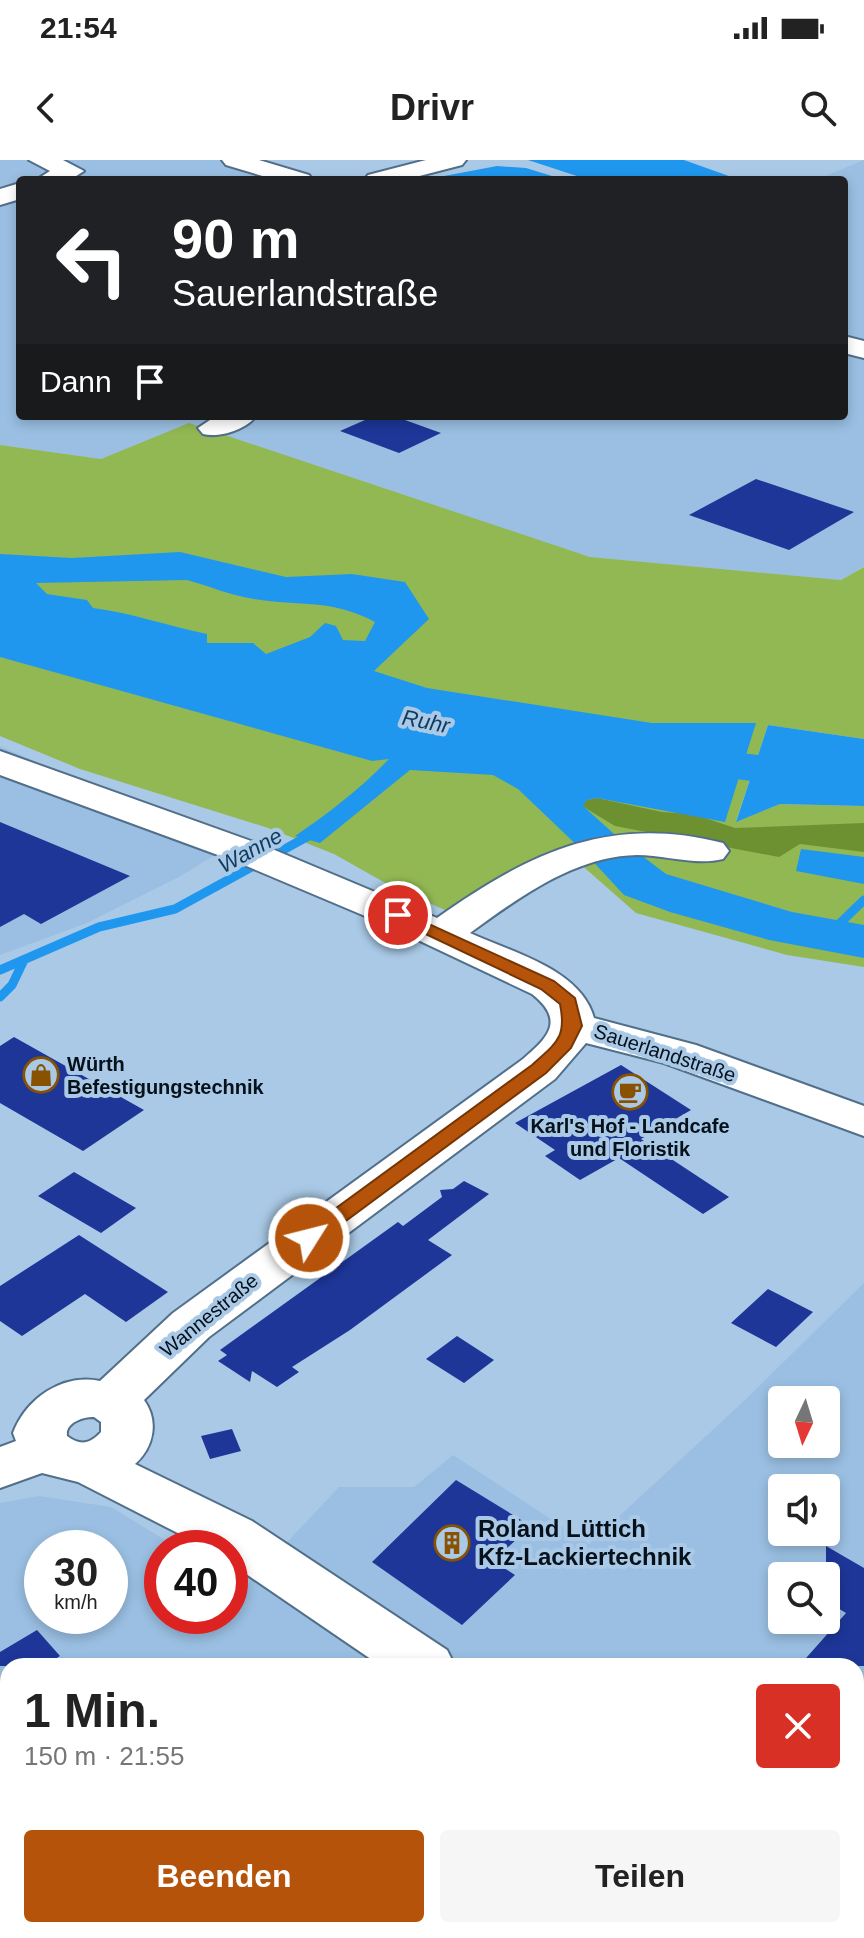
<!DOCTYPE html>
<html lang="de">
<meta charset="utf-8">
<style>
body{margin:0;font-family:Helvetica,sans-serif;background:#f6f6f6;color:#222;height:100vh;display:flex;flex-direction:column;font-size:30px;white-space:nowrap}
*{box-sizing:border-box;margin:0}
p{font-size:26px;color:#767676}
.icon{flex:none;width:44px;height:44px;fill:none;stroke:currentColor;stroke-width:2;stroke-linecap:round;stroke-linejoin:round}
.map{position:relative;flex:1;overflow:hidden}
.panel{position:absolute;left:0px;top:1498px;width:864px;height:280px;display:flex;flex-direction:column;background:#fff;border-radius:24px 24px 0 0;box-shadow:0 4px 12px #0003}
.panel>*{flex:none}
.hud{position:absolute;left:16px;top:16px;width:832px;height:244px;border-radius:8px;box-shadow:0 4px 12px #0003;background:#202124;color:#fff;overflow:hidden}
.needle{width:52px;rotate:184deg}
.tools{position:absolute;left:768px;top:1226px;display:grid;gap:16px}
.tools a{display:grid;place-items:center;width:72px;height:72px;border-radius:8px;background:#fff;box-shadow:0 4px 12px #0003;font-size:40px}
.speed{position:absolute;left:24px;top:1370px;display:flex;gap:16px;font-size:40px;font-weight:700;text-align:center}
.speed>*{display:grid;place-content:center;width:104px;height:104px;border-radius:50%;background:#fff;box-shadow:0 4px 12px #0003;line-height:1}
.speed small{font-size:20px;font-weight:400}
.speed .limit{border:12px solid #d22;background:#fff;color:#111}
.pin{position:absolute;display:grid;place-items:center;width:68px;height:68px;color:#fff;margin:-34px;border:4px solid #fff;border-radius:50%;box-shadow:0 2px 8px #0007}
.me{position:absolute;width:88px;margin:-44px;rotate:54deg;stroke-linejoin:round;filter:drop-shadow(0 0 6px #0008)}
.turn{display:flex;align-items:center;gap:28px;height:168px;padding:0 24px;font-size:36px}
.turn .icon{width:104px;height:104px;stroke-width:2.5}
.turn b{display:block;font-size:56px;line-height:68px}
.then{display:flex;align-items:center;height:76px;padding:0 24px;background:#0003;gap:16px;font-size:30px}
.round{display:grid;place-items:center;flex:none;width:84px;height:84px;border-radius:8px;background:#f6f6f6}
.head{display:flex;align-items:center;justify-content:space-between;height:136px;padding:0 24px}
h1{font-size:48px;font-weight:600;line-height:60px}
.action{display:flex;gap:16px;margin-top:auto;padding:16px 24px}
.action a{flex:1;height:92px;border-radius:8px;background:#b45309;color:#fff;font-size:32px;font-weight:600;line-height:92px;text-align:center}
.action a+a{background:#f6f6f6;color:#222}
.status{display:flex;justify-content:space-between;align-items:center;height:56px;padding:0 40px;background:#fff;direction:ltr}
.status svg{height:22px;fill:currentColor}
header{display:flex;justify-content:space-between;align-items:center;height:104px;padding:0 24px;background:#fff;font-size:36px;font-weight:600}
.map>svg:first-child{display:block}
.built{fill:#9abfe2;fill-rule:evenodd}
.green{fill:#92b853}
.forest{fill:#6d9030}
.water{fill:#2097ee;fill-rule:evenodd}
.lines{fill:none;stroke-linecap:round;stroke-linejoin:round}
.stream{stroke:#2097ee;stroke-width:9}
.river{fill:#2097ee;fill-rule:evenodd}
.building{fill:#1d3698}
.minor-casing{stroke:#526f89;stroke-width:4}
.minor{fill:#fff;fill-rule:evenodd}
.route{fill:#b45309;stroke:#753606;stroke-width:2}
.labels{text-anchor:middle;stroke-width:8;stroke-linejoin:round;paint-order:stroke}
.street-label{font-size:20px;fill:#06111b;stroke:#a9c9e6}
.poi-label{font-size:20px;font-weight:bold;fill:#06111b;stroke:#a9c9e6;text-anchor:start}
.water-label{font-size:22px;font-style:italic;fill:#103b5e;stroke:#a9c9e6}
.near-poi-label{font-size:24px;font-weight:bold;fill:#06111b;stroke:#a9c9e6;text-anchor:start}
</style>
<div class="status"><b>21:54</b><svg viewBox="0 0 49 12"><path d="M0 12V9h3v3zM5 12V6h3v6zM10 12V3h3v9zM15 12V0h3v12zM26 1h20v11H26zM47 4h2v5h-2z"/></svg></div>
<header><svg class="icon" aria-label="back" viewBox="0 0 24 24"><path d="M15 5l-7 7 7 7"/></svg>Drivr<svg class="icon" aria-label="search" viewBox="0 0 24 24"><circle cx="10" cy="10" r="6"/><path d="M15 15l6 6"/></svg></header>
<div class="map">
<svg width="864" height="1778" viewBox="0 0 864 1778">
<rect width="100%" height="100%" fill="#a9c9e6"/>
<!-- built -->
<path class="built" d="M0,0H227L299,20H20V256H844V20H816L864,0V406L841,420L590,397L189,264L101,299L0,285Z
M0,586L228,687L179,717L87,763L0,795Z
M864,1123V1778H0V1343L39,1336L111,1347L178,1388H162V1456H230V1420L244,1428L339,1327H414L453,1295L589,1384L743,1242ZM782,1240H826V1284H782ZM782,1328H826V1372H782ZM42,1388H110V1456H42ZM782,1416H826V1460H782ZM8,1506H856V1770H8Z"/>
<!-- green -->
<path class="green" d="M189,263L590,397L841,420L864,407V579L768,565L736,661L780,644L864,646V807L787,795L636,753L578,702L474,763L389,725L334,694L268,668L80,609L0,576V285L101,299Z"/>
<!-- forest -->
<path class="forest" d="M597,638L662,652L693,654L735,668L864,663V692L800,684L779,697L615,666L582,646L587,640Z"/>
<!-- water -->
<path class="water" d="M528,0H684L740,20H589Z
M497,6L526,8L565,20H423Z
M180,392L286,417L352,414L405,422L429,459L374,511L427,528L652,563H756L725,662L597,638L587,640L583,646L623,682L585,693L518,629L493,615L410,610L320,683L295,676C329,653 361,628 389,599L372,601L0,497V394L72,398ZM187,420C209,426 232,436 254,439C301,447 330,438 375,462L365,481L343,480L336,466L325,463L310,477L266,494L253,483H207V474C168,466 132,453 93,448L87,440L47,434L36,423Z
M768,565L864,579V646L780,644L736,662Z
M625,683L666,714L792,752L864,765V798L769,780L670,752L624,735L586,694Z
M801,689L864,697V724L796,711Z"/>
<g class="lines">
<!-- stream -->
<path class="stream" d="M835,768L864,740
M0,810L99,767L175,749L314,673
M0,837L12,825L24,800"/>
<!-- river -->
<path class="river" d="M670,584L864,608V636L654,608L647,598L654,588Z"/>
</g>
<!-- building -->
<path class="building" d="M374,256H394L441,273L399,293L340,271Z
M756,319L777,326L854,352L789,390L689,355Z
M0,662L130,716L41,764L24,754L0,767Z
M14,877L144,950L83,991L0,943V886Z
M621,905L691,950L641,979L729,1037L703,1054L619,998L580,1020L545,996L555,990L515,963Z
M74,1012L136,1048L101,1073L38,1036Z
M464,1021L489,1034L428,1080L452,1095L350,1170L292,1207L299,1212L277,1227L252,1211L250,1222L218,1201L227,1195L220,1190L398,1062L403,1066L442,1037L440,1030L453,1029Z
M79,1075L168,1132L126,1162L85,1134L22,1176L0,1161V1126Z
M768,1129L813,1152L776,1187L731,1163Z
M457,1176L494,1200L464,1223L426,1199Z
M232,1269L241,1291L210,1299L201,1276Z
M456,1320L531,1366L493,1401L515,1415L462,1465L372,1402Z
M826,1386L864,1408V1506H799L846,1453L826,1441Z
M37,1470L60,1496L44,1506H0V1492Z"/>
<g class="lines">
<defs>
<path id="minor" d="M29,0H63L84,11L70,20H36L50,11Z
M222,0H259L309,15L313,20H276L226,5Z
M426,0H466L462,5L404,20H364L368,15Z
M20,23V39L0,45V29Z
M844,176L864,181V198L844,193Z
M216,256H256C246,270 219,278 203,274L198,268Z
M0,591L265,686L437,758C529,693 609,654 723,683L729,691L723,699C696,706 665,695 637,695C575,696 518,738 470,773C511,792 581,809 594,858L696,885L864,946V976L664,903L586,883L555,919L209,1177L144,1240C159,1261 154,1287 135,1304L252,1361L447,1490L455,1506H381L230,1403V1388H207L78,1322L42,1313L0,1328V1287L16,1281L13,1273C26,1239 62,1213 100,1221L173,1153L523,899C549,877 565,860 532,834L384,764L237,702L0,615ZM94,1257L101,1262V1272C90,1284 80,1286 67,1276C65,1263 82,1257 94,1257Z
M856,1712L864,1715V1772L856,1769Z"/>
</defs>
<!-- minor casing -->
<use href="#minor" class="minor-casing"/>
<!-- minor -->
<use href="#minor" class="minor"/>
</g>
<!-- route -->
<path class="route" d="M398,750L554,821L575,838L582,866L571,888L546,913L316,1083H302L299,1078L302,1073L532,905C556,883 567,878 560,844L541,829L392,758V751Z"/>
<!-- icons -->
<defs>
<symbol id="shop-ring" viewBox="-11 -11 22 22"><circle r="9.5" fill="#a9c9e6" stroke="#885201" stroke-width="1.5"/><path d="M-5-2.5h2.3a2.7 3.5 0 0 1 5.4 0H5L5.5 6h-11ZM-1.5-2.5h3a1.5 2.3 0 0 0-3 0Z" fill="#885201"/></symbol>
<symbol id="cafe-ring" viewBox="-11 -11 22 22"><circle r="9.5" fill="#a9c9e6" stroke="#885201" stroke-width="1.5"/><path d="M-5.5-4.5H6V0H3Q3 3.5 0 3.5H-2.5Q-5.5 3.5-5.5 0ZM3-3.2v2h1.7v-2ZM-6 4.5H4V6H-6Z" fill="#885201"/></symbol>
<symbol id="building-ring" viewBox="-11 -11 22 22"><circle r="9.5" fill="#a9c9e6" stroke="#885201" stroke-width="1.5"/><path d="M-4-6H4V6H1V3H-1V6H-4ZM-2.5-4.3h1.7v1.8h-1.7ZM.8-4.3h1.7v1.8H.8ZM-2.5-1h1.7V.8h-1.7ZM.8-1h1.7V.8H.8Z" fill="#885201"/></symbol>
</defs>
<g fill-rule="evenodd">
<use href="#shop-ring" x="21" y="895" width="40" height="40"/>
<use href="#cafe-ring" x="610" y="912" width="40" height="40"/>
<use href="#building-ring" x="432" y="1363" width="40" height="40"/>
</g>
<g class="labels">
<!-- street labels -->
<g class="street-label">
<text transform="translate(665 893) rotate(18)" y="7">Sauerlandstraße</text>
<text transform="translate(209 1155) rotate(-39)" y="7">Wannestraße</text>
</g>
<!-- poi labels -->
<g class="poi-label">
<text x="67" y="911">Würth<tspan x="67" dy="23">Befestigungstechnik</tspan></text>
<text x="630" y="973" text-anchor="middle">Karl's Hof - Landcafe<tspan x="630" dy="23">und Floristik</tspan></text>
</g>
<!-- water labels -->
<g class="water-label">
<text transform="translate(426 561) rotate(11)" y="8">Ruhr</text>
<text transform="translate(250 690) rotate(-29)" y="8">Wanne</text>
</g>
<!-- near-poi labels -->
<g class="near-poi-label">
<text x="478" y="1377">Roland Lüttich<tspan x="478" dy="28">Kfz-Lackiertechnik</tspan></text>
</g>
</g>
</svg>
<div class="tools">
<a><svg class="needle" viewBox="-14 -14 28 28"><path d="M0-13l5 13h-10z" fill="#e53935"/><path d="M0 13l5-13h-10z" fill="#767676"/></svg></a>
<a><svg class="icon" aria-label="sound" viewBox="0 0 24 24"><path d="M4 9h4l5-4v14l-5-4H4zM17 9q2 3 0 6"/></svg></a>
<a><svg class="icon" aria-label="search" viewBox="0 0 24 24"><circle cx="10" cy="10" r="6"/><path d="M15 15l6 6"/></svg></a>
</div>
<div class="speed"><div>30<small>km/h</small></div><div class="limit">40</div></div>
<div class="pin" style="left:398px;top:755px;background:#d93025"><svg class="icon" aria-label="arrive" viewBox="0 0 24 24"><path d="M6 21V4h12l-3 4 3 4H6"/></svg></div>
<svg class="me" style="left:309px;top:1078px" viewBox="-20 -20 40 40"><circle r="17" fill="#b45309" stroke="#fff" stroke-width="3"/><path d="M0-11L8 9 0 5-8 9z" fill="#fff"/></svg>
<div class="hud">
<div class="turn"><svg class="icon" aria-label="left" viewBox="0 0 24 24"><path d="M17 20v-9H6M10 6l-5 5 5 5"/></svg><div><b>90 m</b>Sauerlandstraße</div></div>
<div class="then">Dann<svg class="icon" aria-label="arrive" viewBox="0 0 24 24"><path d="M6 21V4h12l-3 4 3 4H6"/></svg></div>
</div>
<section class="panel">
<div class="head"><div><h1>1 Min.</h1><p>150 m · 21:55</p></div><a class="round" style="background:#d93025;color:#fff"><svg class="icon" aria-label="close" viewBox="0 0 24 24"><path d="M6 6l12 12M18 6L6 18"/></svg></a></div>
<div class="action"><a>Beenden</a><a>Teilen</a></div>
</section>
</div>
